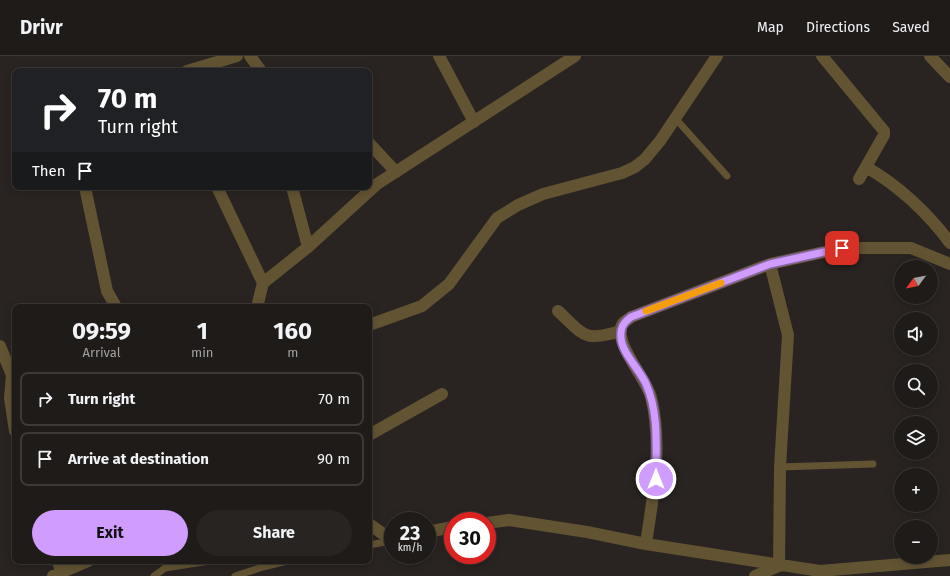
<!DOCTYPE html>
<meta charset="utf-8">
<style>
body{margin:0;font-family:"Fira Sans",sans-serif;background:#272422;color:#f1f3f6;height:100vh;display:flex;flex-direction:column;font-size:15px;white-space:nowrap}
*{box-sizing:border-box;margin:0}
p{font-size:13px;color:#a1a1a2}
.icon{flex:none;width:22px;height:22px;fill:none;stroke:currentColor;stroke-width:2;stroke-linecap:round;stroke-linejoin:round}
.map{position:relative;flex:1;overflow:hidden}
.details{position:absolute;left:12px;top:248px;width:360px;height:260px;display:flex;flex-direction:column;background:#1f1b19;border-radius:8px;box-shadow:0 2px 10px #0003,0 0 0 1px #3c3938}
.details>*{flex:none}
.banner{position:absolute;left:12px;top:12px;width:360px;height:122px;border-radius:8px;box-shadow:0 2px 10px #0003,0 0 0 1px #3c3938;background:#202124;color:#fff;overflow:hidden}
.needle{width:26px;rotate:238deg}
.controls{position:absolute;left:894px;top:204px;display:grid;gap:8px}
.controls a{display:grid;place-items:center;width:44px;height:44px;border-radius:50%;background:#1f1b19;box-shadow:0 2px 10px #0003,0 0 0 1px #3c3938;font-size:20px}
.speed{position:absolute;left:384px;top:456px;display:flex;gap:8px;font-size:20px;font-weight:700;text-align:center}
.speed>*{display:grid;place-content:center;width:52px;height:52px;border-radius:50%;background:#1f1b19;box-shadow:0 2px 10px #0003,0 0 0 1px #3c3938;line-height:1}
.speed small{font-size:10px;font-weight:400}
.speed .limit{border:6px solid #d22;background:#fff;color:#111}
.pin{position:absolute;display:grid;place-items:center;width:34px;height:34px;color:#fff;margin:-17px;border-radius:8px;box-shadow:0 2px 6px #0006}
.me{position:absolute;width:44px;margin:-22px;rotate:0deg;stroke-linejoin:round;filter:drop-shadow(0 0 3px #0008)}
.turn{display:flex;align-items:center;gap:14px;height:84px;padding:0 20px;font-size:18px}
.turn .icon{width:52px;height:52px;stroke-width:2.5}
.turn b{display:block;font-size:28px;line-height:34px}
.then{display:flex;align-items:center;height:38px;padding:0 20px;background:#0003;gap:8px;font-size:15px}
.eta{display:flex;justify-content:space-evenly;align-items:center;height:68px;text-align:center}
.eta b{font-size:24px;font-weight:700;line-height:28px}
.cta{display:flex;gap:8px;margin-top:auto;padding:8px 20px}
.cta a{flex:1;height:46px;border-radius:24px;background:#d09dfe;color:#111;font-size:16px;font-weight:700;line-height:46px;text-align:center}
.cta a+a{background:#272422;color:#f1f3f6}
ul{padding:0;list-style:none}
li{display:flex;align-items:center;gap:12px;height:54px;margin:0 8px 6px;padding:0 12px;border:2px solid #3c3938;border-radius:8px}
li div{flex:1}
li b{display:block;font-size:15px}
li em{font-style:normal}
header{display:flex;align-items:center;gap:24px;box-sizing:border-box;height:56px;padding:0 20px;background:#1f1b19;border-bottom:1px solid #3c3938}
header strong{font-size:19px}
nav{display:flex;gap:22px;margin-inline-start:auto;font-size:14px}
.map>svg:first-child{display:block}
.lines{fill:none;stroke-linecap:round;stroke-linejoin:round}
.lane{stroke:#625332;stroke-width:7}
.street{stroke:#625332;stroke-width:12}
.route-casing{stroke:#8766a5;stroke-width:10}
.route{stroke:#d09dfe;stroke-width:7}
.slow{stroke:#f59e0b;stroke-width:7}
</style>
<header>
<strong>Drivr</strong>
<nav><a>Map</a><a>Directions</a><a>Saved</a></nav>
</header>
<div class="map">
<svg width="950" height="520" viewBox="0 0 950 520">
<rect width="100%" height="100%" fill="#292421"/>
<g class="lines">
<!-- lane -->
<path class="lane" d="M675,62L727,120
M780,411L873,408
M369,489L391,485
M261,505L263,511L287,505
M154,520L165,512L209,505
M235,520L263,511"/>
<!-- street -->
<path class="street" d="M250,0L261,15
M439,0L474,66
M822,0L884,75V79L859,123
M930,0L950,21
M187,15L237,0
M369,87L396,116
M866,111C898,129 929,158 950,187
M85,131L107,235L116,251
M217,131L263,227L257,251
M292,131L308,191
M263,227L308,191L377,128L575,0
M558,255C585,280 583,286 621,275
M369,269L422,250L449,228L497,162L518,149L543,138L622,117L635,111L645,103L660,85L717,0
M0,290L12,319L10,342L15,375
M369,379L442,338
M487,467L509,464L587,476L646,488L820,515L950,504
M369,468L393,485
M427,476L453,471
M646,488C653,440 663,389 651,341C646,322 611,284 623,267C625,265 629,263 631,261L770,208L842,192H911L950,208
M58,505L62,520
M53,520L88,505
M755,520L779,510L780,411L788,279L770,208"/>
</g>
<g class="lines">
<defs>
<path id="route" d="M656,423C656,391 659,357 646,328C640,314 622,297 621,282C620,272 623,267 631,261L770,208L842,192"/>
</defs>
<!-- route casing -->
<use href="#route" class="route-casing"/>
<!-- route -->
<use href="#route" class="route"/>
<!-- slow -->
<path class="slow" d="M646,255L721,227"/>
</g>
</svg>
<div class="controls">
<a><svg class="needle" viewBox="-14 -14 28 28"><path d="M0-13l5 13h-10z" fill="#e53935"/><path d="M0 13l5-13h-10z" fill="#a1a1a2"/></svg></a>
<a><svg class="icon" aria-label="sound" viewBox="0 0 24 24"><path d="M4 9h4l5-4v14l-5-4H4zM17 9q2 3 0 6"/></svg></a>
<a><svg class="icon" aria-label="search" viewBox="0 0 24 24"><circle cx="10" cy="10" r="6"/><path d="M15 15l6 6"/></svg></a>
<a><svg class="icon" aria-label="layers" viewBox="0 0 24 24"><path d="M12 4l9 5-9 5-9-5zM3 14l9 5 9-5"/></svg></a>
<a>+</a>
<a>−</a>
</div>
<div class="speed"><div>23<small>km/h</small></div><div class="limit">30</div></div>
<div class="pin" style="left:842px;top:192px;background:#d93025"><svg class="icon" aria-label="arrive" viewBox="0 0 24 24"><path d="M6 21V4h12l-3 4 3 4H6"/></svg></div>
<svg class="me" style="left:656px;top:423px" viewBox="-20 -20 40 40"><circle r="17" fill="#d09dfe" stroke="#fff" stroke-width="3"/><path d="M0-11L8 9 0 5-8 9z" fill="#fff"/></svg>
<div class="banner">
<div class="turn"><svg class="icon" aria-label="right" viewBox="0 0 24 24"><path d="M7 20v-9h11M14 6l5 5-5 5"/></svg><div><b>70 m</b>Turn right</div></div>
<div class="then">Then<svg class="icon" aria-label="arrive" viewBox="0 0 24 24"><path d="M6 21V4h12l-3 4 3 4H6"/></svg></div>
</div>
<section class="details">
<div class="eta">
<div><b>09:59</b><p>Arrival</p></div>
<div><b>1</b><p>min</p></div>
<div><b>160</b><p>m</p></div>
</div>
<ul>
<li><svg class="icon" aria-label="right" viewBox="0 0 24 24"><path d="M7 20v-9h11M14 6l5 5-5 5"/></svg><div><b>Turn right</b></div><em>70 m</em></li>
<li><svg class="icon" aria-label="arrive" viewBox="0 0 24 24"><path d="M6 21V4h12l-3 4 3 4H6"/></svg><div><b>Arrive at destination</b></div><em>90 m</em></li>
</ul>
<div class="cta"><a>Exit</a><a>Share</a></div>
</section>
</div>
